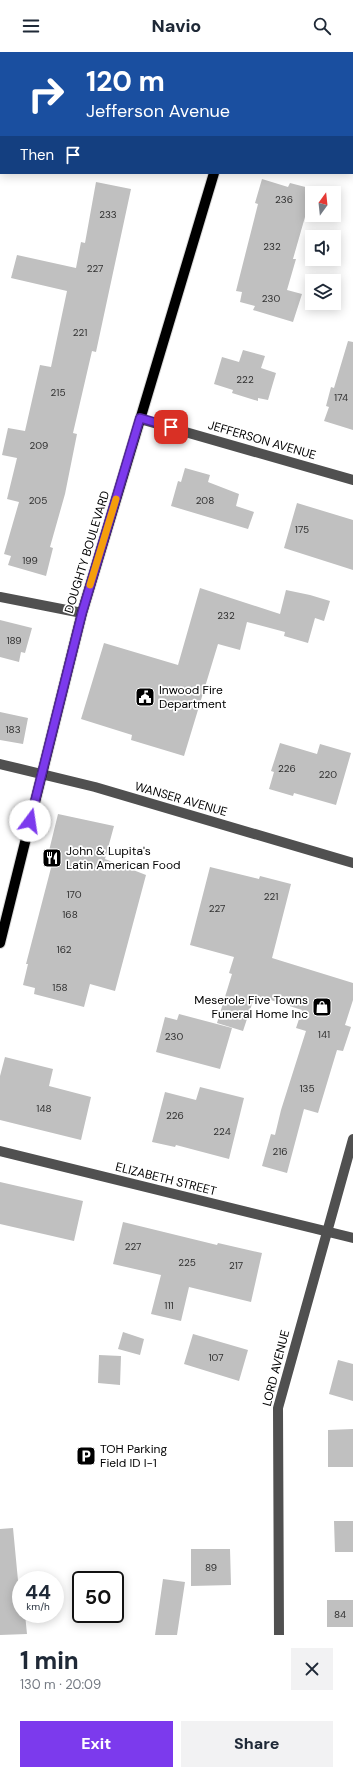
<!DOCTYPE html>
<meta charset="utf-8">
<style>
body{margin:0;font-family:"DM Sans",sans-serif;background:#f2f2f3;color:#1f2937;height:100vh;display:flex;flex-direction:column;font-size:15px;white-space:nowrap}
*{box-sizing:border-box;margin:0}
p{font-size:13px;color:#747a83}
.icon{flex:none;width:22px;height:22px;fill:none;stroke:currentColor;stroke-width:2;stroke-linecap:round;stroke-linejoin:round}
.map{position:relative;height:1583px;overflow:hidden}
.drawer{display:flex;flex-direction:column;background:#fff;flex:1}
.drawer>*{flex:none}
.hud{position:absolute;left:0px;top:0px;width:353px;height:122px;box-shadow:0 2px 10px #0003;background:#1a4fa0;color:#fff;overflow:hidden}
.needle{width:26px;rotate:15deg}
.fabs{position:absolute;left:305px;top:134px;display:grid;gap:8px}
.fabs a{display:grid;place-items:center;width:36px;height:36px;border-radius:0px;background:#fff;box-shadow:0 2px 10px #0003;font-size:20px}
.speed{position:absolute;left:12px;top:1519px;display:flex;gap:8px;font-size:20px;font-weight:700;text-align:center}
.speed>*{display:grid;place-content:center;width:52px;height:52px;border-radius:50%;background:#fff;box-shadow:0 2px 10px #0003;line-height:1}
.speed small{font-size:10px;font-weight:400}
.speed .limit{border:2px solid #111;border-radius:6px;background:#fff;color:#111}
.pin{position:absolute;display:grid;place-items:center;width:34px;height:34px;color:#fff;margin:-17px;border-radius:8px;box-shadow:0 2px 6px #0006}
.me{position:absolute;width:44px;margin:-22px;rotate:14deg;stroke-linejoin:round;filter:drop-shadow(0 0 3px #0008)}
.turn{display:flex;align-items:center;gap:14px;height:84px;padding:0 20px;font-size:18px}
.turn .icon{width:52px;height:52px;stroke-width:2.5}
.turn b{display:block;font-size:28px;line-height:34px}
.then{display:flex;align-items:center;height:38px;padding:0 20px;background:#0003;gap:8px;font-size:15px}
.round{display:grid;place-items:center;flex:none;width:42px;height:42px;border-radius:0px;background:#f2f2f3}
.headline{display:flex;align-items:center;justify-content:space-between;height:68px;padding:0 20px}
h1{font-size:24px;font-weight:800;line-height:30px}
.primary-button{display:flex;gap:8px;margin-top:auto;padding:8px 20px}
.primary-button a{flex:1;height:46px;border-radius:0px;background:#7c3aed;color:#fff;font-size:16px;font-weight:800;line-height:46px;text-align:center}
.primary-button a+a{background:#f2f2f3;color:#1f2937}
header{display:flex;justify-content:space-between;align-items:center;height:52px;padding:0 20px;background:#fff;font-size:18px;font-weight:800}
.map>svg:first-child{display:block}
.building{fill:#c0c0c0}
.lines{fill:none;stroke-linecap:round;stroke-linejoin:round}
.major-casing{stroke:#dbdbdb;stroke-width:12}
.minor{stroke:#505050;stroke-width:10}
.major{stroke:#000;stroke-width:10}
.route-casing{stroke:#51269a;stroke-width:10}
.route{stroke:#7c3aed;stroke-width:7}
.slow{stroke:#f59e0b;stroke-width:7}
.labels{text-anchor:middle;stroke-width:3.5;stroke-linejoin:round;paint-order:stroke}
.number-label{font-size:10px;fill:#303030}
.street-label{font-size:12px;fill:#000;stroke:#fff}
.poi-label{font-size:12px;fill:#000;stroke:#fff;text-anchor:start}
</style>
<header><svg class="icon" aria-label="menu" viewBox="0 0 24 24"><path d="M4 6h16M4 12h16M4 18h16"/></svg>Navio<svg class="icon" aria-label="search" viewBox="0 0 24 24"><circle cx="10" cy="10" r="6"/><path d="M15 15l6 6"/></svg></header>
<div class="map">
<svg width="353" height="1583" viewBox="0 0 353 1583">
<rect width="100%" height="100%" fill="#fff"/>
<!-- building -->
<path class="building" d="M262,127L288,135L290,131L313,137L293,207H296L287,238L302,242L293,270L253,258L255,254L240,250L242,240L236,239L258,152L255,151Z
M96,130L131,137L96,300L92,299L73,381L77,382L65,442L50,495L53,496L46,524L8,513L11,504L4,502L19,450L7,447L17,406L2,403L8,376L25,379L40,313L51,315L67,239L11,226L17,203L76,216L81,190L85,191Z
M348,289L353,290V378L324,369L329,355L326,354L331,335L334,336Z
M243,298L265,304L261,316L276,321L268,348L258,346V349L232,341L233,338L214,332L222,305L239,310Z
M185,416L210,423L208,430L239,442L236,454L254,460L248,477L171,454L178,429L181,430Z
M297,451L353,468V518L284,496Z
M200,536L280,562L286,538L310,543L330,549L324,569L315,566L308,591L284,584L285,580L247,570L240,598L218,592L184,704L131,688L132,683L81,667L104,591L178,613Z
M0,568L32,576L25,601L21,600L19,610L0,605Z
M0,660L28,666L23,692L0,688Z
M280,691L317,702L320,692L351,701L336,753L294,741L293,744L269,737L274,720L271,719Z
M58,762L114,774L105,807L146,823L115,939L90,932L84,955L34,942L35,936L23,933L28,912H26L52,812L46,811Z
M210,815L259,827L260,824L291,832L272,906L353,931V948L345,973L351,975L343,999L337,998L318,1061L304,1057L287,1121L262,1114L271,1082L275,1083L281,1058L306,979L296,976L302,958L255,943L243,979L217,971L232,922L229,921L234,905L190,893Z
M179,962L232,976L220,1017L156,1000L165,965L177,968Z
M5,1005L53,1017L49,1034L91,1045L81,1088L0,1068V1024Z
M200,1035L244,1046L229,1107L176,1093L175,1095L152,1090L165,1040L196,1048Z
M0,1130L83,1149L74,1189L0,1172Z
M123,1170L217,1193L218,1191L262,1201L251,1250L189,1235L181,1269L151,1262L161,1223L113,1212Z
M123,1280L144,1287L140,1303L118,1297Z
M193,1282L248,1298L239,1329L184,1312Z
M99,1303L121,1304L120,1333L98,1331Z
M338,1308L353,1312V1349L329,1342Z
M353,1377V1415H328V1378Z
M334,1469H353V1500H335Z
M13,1476L19,1539H21V1562H25L27,1582L0,1583V1477Z
M191,1497H230L231,1533L191,1534Z
M163,1527L185,1530L177,1583H155Z
M327,1548H353V1575H327Z"/>
<g class="lines">
<defs>
<path id="major" d="M250,1V0
M0,891L82,561L214,121"/>
</defs>
<!-- major casing -->
<use href="#major" class="major-casing"/>
<!-- minor -->
<path class="minor" d="M140,367L353,428
M0,545L82,561
M0,712L95,735L353,811
M0,1099L353,1186
M279,1583L278,1356L353,1087"/>
<!-- major -->
<use href="#major" class="major"/>
</g>
<g class="lines">
<defs>
<path id="route" d="M30,769L82,561L140,366L171,375"/>
</defs>
<!-- route casing -->
<use href="#route" class="route-casing"/>
<!-- route -->
<use href="#route" class="route"/>
<!-- slow -->
<path class="slow" d="M90,533L116,447"/>
</g>
<!-- icons -->
<defs>
<symbol id="civic-square" viewBox="-11 -11 22 22"><rect x="-9" y="-9" width="18" height="18" rx="4" fill="#000" stroke="#fff"/><path d="M-.6-6.5H3V-4.5H.6V-3L4-1V1h2V6H-6V1h2V-1L-.6-3ZM-1.2 2.5V6h2.4V2.5Z" fill="#fff"/></symbol>
<symbol id="restaurant-square" viewBox="-11 -11 22 22"><rect x="-9" y="-9" width="18" height="18" rx="4" fill="#000" stroke="#fff"/><path d="M-5-6h1v4h1v-4h1v4h1v-4h1v5L-1.5 .5V6h-2V.5L-5-1ZM5-6V6H3V1.5H1.5Q1.5-4 5-6Z" fill="#fff"/></symbol>
<symbol id="shop-square" viewBox="-11 -11 22 22"><rect x="-9" y="-9" width="18" height="18" rx="4" fill="#000" stroke="#fff"/><path d="M-5-2.5h2.3a2.7 3.5 0 0 1 5.4 0H5L5.5 6h-11ZM-1.5-2.5h3a1.5 2.3 0 0 0-3 0Z" fill="#fff"/></symbol>
<symbol id="parking-square" viewBox="-11 -11 22 22"><rect x="-9" y="-9" width="18" height="18" rx="4" fill="#000" stroke="#fff"/><path d="M-3.5-5.5H1a3.5 3.5 0 0 1 0 7H-1V5.5H-3.5ZM-1-3.4V-.6H.8a1.4 1.4 0 0 0 0-2.8Z" fill="#fff"/></symbol>
</defs>
<g fill-rule="evenodd">
<use href="#civic-square" x="134" y="634" width="22" height="22"/>
<use href="#restaurant-square" x="41" y="795" width="22" height="22"/>
<use href="#shop-square" x="311" y="944" width="22" height="22"/>
<use href="#parking-square" x="75" y="1393" width="22" height="22"/>
</g>
<g class="labels">
<!-- number labels -->
<g class="number-label">
<text x="284" y="151">236</text>
<text x="108" y="166">233</text>
<text x="272" y="198">232</text>
<text x="95" y="220">227</text>
<text x="271" y="250">230</text>
<text x="80" y="284">221</text>
<text x="245" y="331">222</text>
<text x="58" y="344">215</text>
<text x="341" y="349">174</text>
<text x="39" y="397">209</text>
<text x="38" y="452">205</text>
<text x="205" y="452">208</text>
<text x="302" y="481">175</text>
<text x="30" y="512">199</text>
<text x="226" y="567">232</text>
<text x="14" y="592">189</text>
<text x="13" y="681">183</text>
<text x="287" y="720">226</text>
<text x="328" y="726">220</text>
<text x="74" y="846">170</text>
<text x="271" y="848">221</text>
<text x="217" y="860">227</text>
<text x="70" y="866">168</text>
<text x="64" y="901">162</text>
<text x="60" y="939">158</text>
<text x="324" y="986">141</text>
<text x="174" y="988">230</text>
<text x="307" y="1040">135</text>
<text x="44" y="1060">148</text>
<text x="175" y="1067">226</text>
<text x="222" y="1083">224</text>
<text x="280" y="1103">216</text>
<text x="133" y="1198">227</text>
<text x="187" y="1214">225</text>
<text x="236" y="1217">217</text>
<text x="169" y="1257">111</text>
<text x="216" y="1309">107</text>
<text x="211" y="1519">89</text>
<text x="340" y="1566">84</text>
</g>
<!-- street labels -->
<g class="street-label">
<text transform="translate(262 388) rotate(16)" y="4">JEFFERSON AVENUE</text>
<text transform="translate(87 500) rotate(-73)" y="4">DOUGHTY BOULEVARD</text>
<text transform="translate(181 747) rotate(16)" y="4">WANSER AVENUE</text>
<text transform="translate(166 1127) rotate(14)" y="4">ELIZABETH STREET</text>
<text transform="translate(276 1316) rotate(-76)" y="4">LORD AVENUE</text>
</g>
<!-- poi labels -->
<g class="poi-label">
<text x="159" y="642">Inwood Fire<tspan x="159" dy="14">Department</tspan></text>
<text x="66" y="803">John &amp; Lupita's<tspan x="66" dy="14">Latin American Food</tspan></text>
<text x="308" y="952" text-anchor="end">Meserole Five Towns<tspan x="308" dy="14">Funeral Home Inc</tspan></text>
<text x="100" y="1401">TOH Parking<tspan x="100" dy="14">Field ID I-1</tspan></text>
</g>
</g>
</svg>
<div class="fabs">
<a><svg class="needle" viewBox="-14 -14 28 28"><path d="M0-13l5 13h-10z" fill="#e53935"/><path d="M0 13l5-13h-10z" fill="#747a83"/></svg></a>
<a><svg class="icon" aria-label="sound" viewBox="0 0 24 24"><path d="M4 9h4l5-4v14l-5-4H4zM17 9q2 3 0 6"/></svg></a>
<a><svg class="icon" aria-label="layers" viewBox="0 0 24 24"><path d="M12 4l9 5-9 5-9-5zM3 14l9 5 9-5"/></svg></a>
</div>
<div class="speed"><div>44<small>km/h</small></div><div class="limit">50</div></div>
<div class="pin" style="left:171px;top:375px;background:#d93025"><svg class="icon" aria-label="arrive" viewBox="0 0 24 24"><path d="M6 21V4h12l-3 4 3 4H6"/></svg></div>
<svg class="me" style="left:30px;top:769px" viewBox="-20 -20 40 40"><circle r="19" fill="#fff"/><path d="M0-13L10 11 0 6-10 11z" fill="#7c3aed"/></svg>
<div class="hud">
<div class="turn"><svg class="icon" aria-label="right" viewBox="0 0 24 24"><path d="M7 20v-9h11M14 6l5 5-5 5"/></svg><div><b>120 m</b>Jefferson Avenue</div></div>
<div class="then">Then<svg class="icon" aria-label="arrive" viewBox="0 0 24 24"><path d="M6 21V4h12l-3 4 3 4H6"/></svg></div>
</div>
</div>
<section class="drawer">
<div class="headline"><div><h1>1 min</h1><p>130 m · 20:09</p></div><a class="round"><svg class="icon" aria-label="close" viewBox="0 0 24 24"><path d="M6 6l12 12M18 6L6 18"/></svg></a></div>
<div class="primary-button"><a>Exit</a><a>Share</a></div>
</section>
